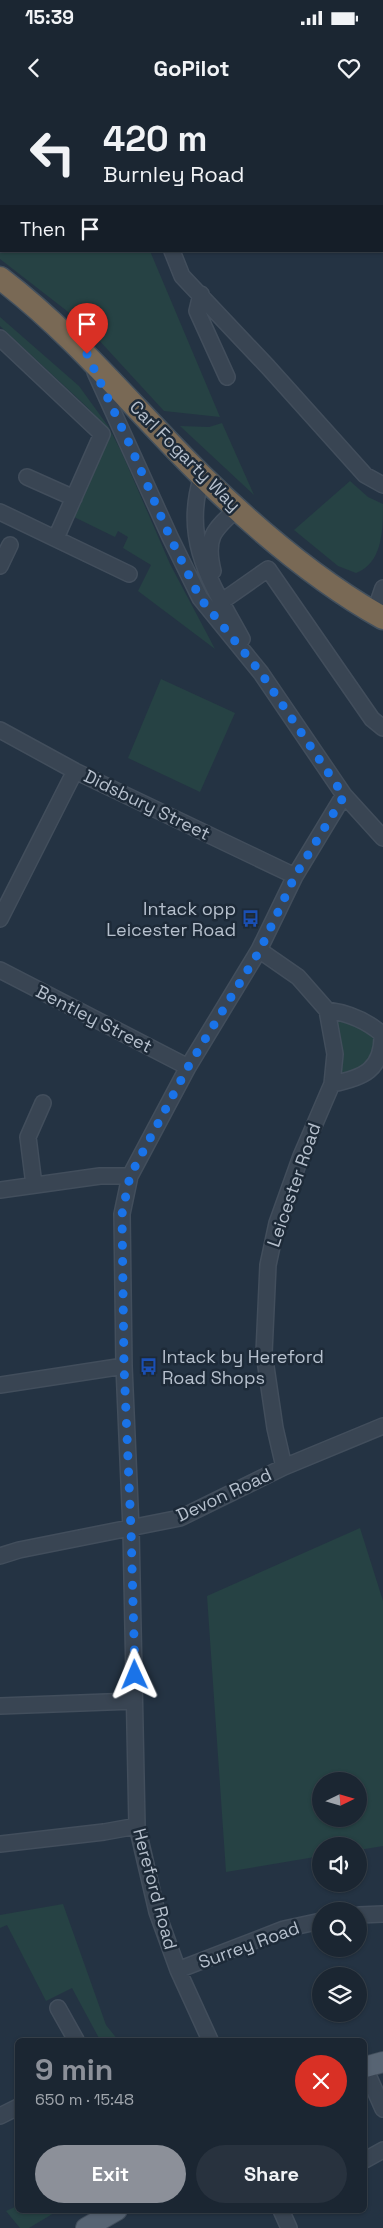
<!DOCTYPE html>
<meta charset="utf-8">
<style>
body{margin:0;font-family:"Space Grotesk",sans-serif;background:#28323e;color:#f1f3f6;height:100vh;display:flex;flex-direction:column;font-size:19px;white-space:nowrap}
*{box-sizing:border-box;margin:0}
p{font-size:16px;color:#a0a5ac}
.icon{flex:none;width:28px;height:28px;fill:none;stroke:currentColor;stroke-width:2;stroke-linecap:round;stroke-linejoin:round}
.map{position:relative;flex:1;overflow:hidden}
.drawer{position:absolute;left:15px;top:1938px;width:352px;height:175px;display:flex;flex-direction:column;background:#1b2632;border-radius:8px;box-shadow:0 1px 4px #0004,0 0 0 1px #39434d}
.drawer>*{flex:none}
.hud{position:absolute;left:0px;top:0px;width:384px;height:152px;box-shadow:0 1px 4px #0004,0 0 0 1px #39434d;background:#1b2632;color:#f1f3f6;overflow:hidden}
.needle{width:32px;rotate:85deg}
.tools{position:absolute;left:312px;top:1672px;display:grid;gap:10px}
.tools a{display:grid;place-items:center;width:55px;height:55px;border-radius:50%;background:#1b2632;box-shadow:0 1px 4px #0004,0 0 0 1px #39434d;font-size:25px}
.pin{position:absolute;display:grid;place-items:center;width:42px;height:42px;color:#fff;margin:-51px -21px;border-radius:50% 50% 50% 0;rotate:-45deg;box-shadow:0 0 5px #0007}
.pin .icon{rotate:45deg}
.me{position:absolute;width:55px;margin:-28px;rotate:359deg;stroke-linejoin:round;filter:drop-shadow(0 0 4px #0008)}
.turn{display:flex;align-items:center;gap:18px;height:105px;padding:0 20px;font-size:22px}
.turn .icon{width:65px;height:65px;stroke-width:2.5}
.turn b{display:block;font-size:35px;line-height:42px}
.then{display:flex;align-items:center;height:48px;padding:0 20px;background:#0003;gap:10px;font-size:19px}
.round{display:grid;place-items:center;flex:none;width:52px;height:52px;border-radius:26px;background:#28323e}
.summary{display:flex;align-items:center;justify-content:space-between;height:85px;padding:0 20px}
h1{font-size:30px;font-weight:600;line-height:38px;color:#8c9099}
.cta{display:flex;gap:10px;margin-top:auto;padding:10px 20px}
.cta a{flex:1;height:58px;border-radius:30px;background:#8c9099;color:#fff;font-size:20px;font-weight:600;line-height:58px;text-align:center}
.cta a+a{background:#28323e;color:#f1f3f6}
.status{display:flex;justify-content:space-between;align-items:center;height:35px;padding:0 25px;background:#1b2632;direction:ltr}
.status svg{height:14px;fill:currentColor}
header{display:flex;justify-content:space-between;align-items:center;height:65px;padding:0 20px;background:#1b2632;font-size:22px;font-weight:600}
.map>svg:first-child{display:block}
.green{fill:#264244;fill-rule:evenodd}
.lines{fill:none;stroke-linecap:round;stroke-linejoin:round}
.minor-casing{stroke:#424e5c;stroke-width:18}
.major-casing{stroke:#424e5c;stroke-width:22}
.highway-casing{stroke:#43505d;stroke-width:25}
.minor{stroke:#394553;stroke-width:15}
.major{stroke:#576473;stroke-width:20}
.highway{stroke:#796955;stroke-width:22}
.route{stroke:#1a73e8;stroke-width:9;stroke-dasharray:0 16.2}
.labels{text-anchor:middle;stroke-width:5;stroke-linejoin:round;paint-order:stroke}
.street-label{font-size:18px;fill:#b6c0cd;stroke:#1d2a38}
.poi-label{font-size:18px;fill:#b6c0cd;stroke:#1d2a38;text-anchor:end}
</style>
<div class="status"><b>15:39</b><svg viewBox="0 0 49 12"><path d="M0 12V9h3v3zM5 12V6h3v6zM10 12V3h3v9zM15 12V0h3v12zM26 1h20v11H26zM47 4h2v5h-2z"/></svg></div>
<header><svg class="icon" aria-label="back" viewBox="0 0 24 24"><path d="M15 5l-7 7 7 7"/></svg>GoPilot<svg class="icon" aria-label="heart" viewBox="0 0 24 24"><path d="M12 20l-8-8c-3-5 5-10 8-4 3-6 11-1 8 4z"/></svg></header>
<div class="map">
<svg width="383" height="2128" viewBox="0 0 383 2128">
<rect width="100%" height="100%" fill="#243343"/>
<!-- green -->
<path class="green" d="M0,76L1,151H150L220,317L164,311L85,225L0,159Z
M0,217L79,286L108,326L122,353L170,464L215,549L138,491L151,465L123,448L128,437L118,431L115,437L72,416L102,324L87,307L0,226Z
M222,323L254,395L180,326L209,327Z
M350,381L368,397L383,404C383,429 383,463 356,473L338,466L294,430Z
M161,579L235,613L200,692L128,658Z
M327,910L382,934L377,962L332,984Z
M360,1428L383,1501V1746L359,1750V1746H321V1756L226,1772L207,1496ZM359,1681V1719H321V1681Z
M63,1804L106,1925L118,1940H100L72,1888L46,1901L7,1825L0,1828V1815Z
M17,2106L18,2110H59L29,2128H20L6,2111Z"/>
<g class="lines">
<defs>
<path id="minor" d="M79,0L80,1
M107,0V1
M172,151L182,176L268,267L365,375L383,385
M201,194L197,211L227,277
M0,238L102,334L56,438
M95,272L170,437L200,498L261,573L344,695L383,738
M202,376C181,441 212,484 242,539
M27,377L74,398
M0,412L129,474
M0,466L10,445
M213,471C205,438 213,430 237,409
M221,502L268,469L372,619L383,628
M374,514L383,488
M0,630L75,671L295,776
M0,819L75,671
M259,850L298,877L327,910L335,954L332,984L301,1056L277,1123L268,1165L264,1253L275,1328L284,1367
M0,870L188,967
M327,910C348,913 366,920 382,934C383,970 363,978 332,984
M34,1085L28,1037L43,1003
M0,1090L100,1076H130
M0,1285L124,1266
M0,1456L19,1450L180,1418L284,1367L383,1326
M0,1606L134,1601
M0,1744L104,1732L137,1726
M359,1815L383,1814
M178,1870L284,1829L321,1821
M58,1908L76,1940
M210,1940L178,1870L157,1812L137,1726L131,1429L124,1266L122,1114L130,1076L188,967L259,850L295,776L344,695
M365,1968L383,2009
M0,2016L18,2007
M365,2060L383,2050
M281,2110L289,2128"/>
<path id="major" d="M365,1967L383,1962
M86,2128L117,2110"/>
<path id="highway" d="M0,178C76,236 135,310 202,376C256,429 317,481 383,518"/>
</defs>
<!-- minor casing -->
<use href="#minor" class="minor-casing"/>
<!-- major casing -->
<use href="#major" class="major-casing"/>
<!-- highway casing -->
<use href="#highway" class="highway-casing"/>
<!-- minor -->
<use href="#minor" class="minor"/>
<!-- major -->
<use href="#major" class="major"/>
<!-- highway -->
<use href="#highway" class="highway"/>
</g>
<g class="lines">
<!-- route -->
<path class="route" d="M87,254L129,343L170,437L200,498L261,573L344,696L295,776L260,850L188,967L130,1076L122,1114L124,1266L131,1429L135,1575"/>
</g>
<!-- icons -->
<defs>
<symbol id="bus-bare" viewBox="-9 -9 18 18"><path d="M-5-6H5V4H4V6H2V4H-2V6H-4V4H-5ZM-3.5-4V0h7V-4ZM-3.5 1.2v1.5H-2V1.2ZM2 1.2v1.5H3.5V1.2Z" fill="#1a4fb4" stroke="#1d2a38" stroke-width="2.5" paint-order="stroke"/></symbol>
</defs>
<g fill-rule="evenodd">
<use href="#bus-bare" x="238" y="806" width="25" height="25"/>
<use href="#bus-bare" x="136" y="1254" width="25" height="25"/>
</g>
<g class="labels">
<!-- street labels -->
<g class="street-label">
<text transform="translate(185 356) rotate(45)" y="6">Carl Fogarty Way</text>
<text transform="translate(147 705) rotate(26)" y="6">Didsbury Street</text>
<text transform="translate(94 919) rotate(27)" y="6">Bentley Street</text>
<text transform="translate(294 1085) rotate(-71)" y="6">Leicester Road</text>
<text transform="translate(224 1395) rotate(-25)" y="6">Devon Road</text>
<text transform="translate(155 1789) rotate(75)" y="6">Hereford Road</text>
<text transform="translate(249 1845) rotate(-20)" y="6">Surrey Road</text>
</g>
<!-- poi labels -->
<g class="poi-label">
<text x="236" y="815">Intack opp<tspan x="236" dy="21">Leicester Road</tspan></text>
<text x="162" y="1263" text-anchor="start">Intack by Hereford<tspan x="162" dy="21">Road Shops</tspan></text>
</g>
</g>
</svg>
<div class="tools">
<a><svg class="needle" viewBox="-14 -14 28 28"><path d="M0-13l5 13h-10z" fill="#e53935"/><path d="M0 13l5-13h-10z" fill="#a0a5ac"/></svg></a>
<a><svg class="icon" aria-label="sound" viewBox="0 0 24 24"><path d="M4 9h4l5-4v14l-5-4H4zM17 9q2 3 0 6"/></svg></a>
<a><svg class="icon" aria-label="search" viewBox="0 0 24 24"><circle cx="10" cy="10" r="6"/><path d="M15 15l6 6"/></svg></a>
<a><svg class="icon" aria-label="layers" viewBox="0 0 24 24"><path d="M12 4l9 5-9 5-9-5zM3 14l9 5 9-5"/></svg></a>
</div>
<div class="pin" style="left:87px;top:254px;background:#d93025"><svg class="icon" aria-label="arrive" viewBox="0 0 24 24"><path d="M6 21V4h12l-3 4 3 4H6"/></svg></div>
<svg class="me" style="left:135px;top:1575px" viewBox="-20 -20 40 40"><path d="M0-17L14 15 0 8-14 15z" fill="#1a73e8" stroke="#fff" stroke-width="4"/></svg>
<div class="hud">
<div class="turn"><svg class="icon" aria-label="left" viewBox="0 0 24 24"><path d="M17 20v-9H6M10 6l-5 5 5 5"/></svg><div><b>420 m</b>Burnley Road</div></div>
<div class="then">Then<svg class="icon" aria-label="arrive" viewBox="0 0 24 24"><path d="M6 21V4h12l-3 4 3 4H6"/></svg></div>
</div>
<section class="drawer">
<div class="summary"><div><h1>9 min</h1><p>650 m · 15:48</p></div><a class="round" style="background:#d93025;color:#fff"><svg class="icon" aria-label="close" viewBox="0 0 24 24"><path d="M6 6l12 12M18 6L6 18"/></svg></a></div>
<div class="cta"><a>Exit</a><a>Share</a></div>
</section>
</div>
